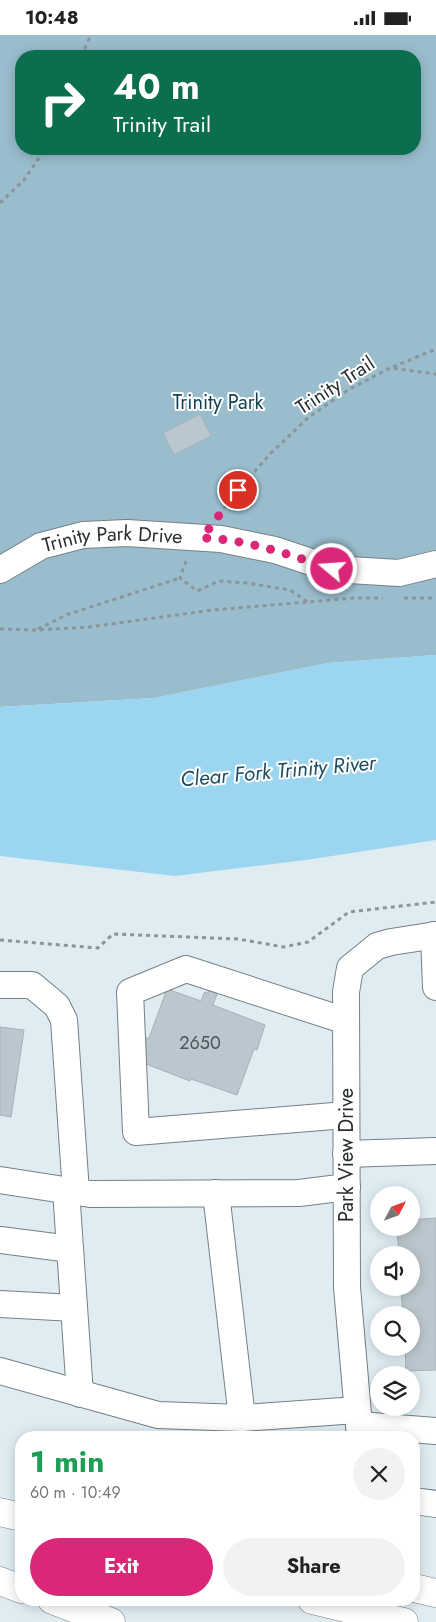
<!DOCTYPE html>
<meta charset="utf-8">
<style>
body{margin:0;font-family:Jost,sans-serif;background:#f2f2f2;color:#222;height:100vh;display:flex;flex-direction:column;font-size:19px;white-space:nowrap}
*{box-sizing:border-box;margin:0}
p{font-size:16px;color:#767676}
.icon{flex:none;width:28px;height:28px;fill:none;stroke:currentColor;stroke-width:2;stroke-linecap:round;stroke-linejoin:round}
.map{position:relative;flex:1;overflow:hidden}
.side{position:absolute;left:15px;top:1396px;width:405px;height:175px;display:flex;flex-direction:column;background:#fff;border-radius:20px;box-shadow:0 2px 12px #0003}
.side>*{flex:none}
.hud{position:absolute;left:15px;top:15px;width:406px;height:105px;border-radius:20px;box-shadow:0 2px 12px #0003;background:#0b6e4f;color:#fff;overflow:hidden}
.needle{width:32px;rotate:49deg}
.tools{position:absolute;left:370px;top:1151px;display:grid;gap:10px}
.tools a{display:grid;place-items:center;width:50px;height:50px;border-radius:50%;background:#fff;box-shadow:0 2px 12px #0003;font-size:25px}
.pin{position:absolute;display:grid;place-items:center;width:42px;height:42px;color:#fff;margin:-21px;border:2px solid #fff;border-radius:50%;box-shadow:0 1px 5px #0007}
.me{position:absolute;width:55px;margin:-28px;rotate:288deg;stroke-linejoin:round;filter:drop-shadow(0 0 4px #0008)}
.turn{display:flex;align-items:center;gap:18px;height:105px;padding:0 15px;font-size:22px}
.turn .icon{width:65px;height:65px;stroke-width:2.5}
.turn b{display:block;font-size:35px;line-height:42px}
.round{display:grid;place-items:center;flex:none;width:52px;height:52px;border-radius:26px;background:#f2f2f2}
.summary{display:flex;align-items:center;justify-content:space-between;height:85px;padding:0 15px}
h1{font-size:30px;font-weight:700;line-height:38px;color:#1e9e55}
.primary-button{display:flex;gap:10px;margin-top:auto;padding:10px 15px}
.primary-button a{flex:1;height:58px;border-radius:30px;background:#db2777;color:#fff;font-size:20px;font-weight:700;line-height:58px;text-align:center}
.primary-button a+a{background:#f2f2f2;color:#222}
.status{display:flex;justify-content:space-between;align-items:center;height:35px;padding:0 25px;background:#fff;direction:ltr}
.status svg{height:14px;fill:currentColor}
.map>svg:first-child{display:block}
.green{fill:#9abdcd;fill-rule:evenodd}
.water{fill:#9bd5f0}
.building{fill:#bbc7ce;stroke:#a4b1b7}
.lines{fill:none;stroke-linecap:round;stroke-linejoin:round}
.minor-casing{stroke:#748086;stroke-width:28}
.highway-casing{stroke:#748086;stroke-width:29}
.path{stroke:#8b9599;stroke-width:3;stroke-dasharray:4 4;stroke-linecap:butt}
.minor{stroke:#fff;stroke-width:26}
.highway{stroke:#fff;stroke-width:28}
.route{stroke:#db2777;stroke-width:9;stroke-dasharray:0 16.2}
.labels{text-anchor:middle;stroke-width:4;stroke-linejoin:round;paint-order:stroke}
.number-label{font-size:18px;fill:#4e5458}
.street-label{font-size:20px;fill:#292e30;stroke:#fff}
.park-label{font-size:20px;fill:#0f3f52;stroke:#fff}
.water-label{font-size:21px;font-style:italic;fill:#1d4c5f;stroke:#fff}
</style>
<div class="status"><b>10:48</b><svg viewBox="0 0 49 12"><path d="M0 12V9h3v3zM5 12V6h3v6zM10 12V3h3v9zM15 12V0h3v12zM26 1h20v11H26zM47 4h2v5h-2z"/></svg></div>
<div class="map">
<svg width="436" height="1587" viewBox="0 0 436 1587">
<rect width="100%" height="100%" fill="#dfedf3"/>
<!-- green -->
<path class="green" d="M0,0H436V620L328,628L154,663L0,672ZM21,21H415V114H21Z"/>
<!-- water -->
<path class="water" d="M436,620V805L306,825L175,841L0,821V672L154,663L328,628Z"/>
<!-- building -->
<path class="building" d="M200,379L211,401L174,420L163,398Z
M167,954L201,966L204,958L211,956L217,959L213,970L265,990L257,1015L254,1014L237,1060L191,1044L190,1046L141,1027L146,1012L144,1011L143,1003H149Z
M0,992L24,995L11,1082L0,1080Z
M436,1183V1335L406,1336L405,1312H411V1280H403L401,1252H411V1220H399L397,1192H411V1185Z"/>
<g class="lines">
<defs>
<g id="minor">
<path id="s1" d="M0,535L41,511L83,500L127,498L221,504L275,515L332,534L399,538L436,529"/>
<path d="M434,900L436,952"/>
<path d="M0,950H32L57,971L64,985L76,1157"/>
<path d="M346,986L186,934L130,957L136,1097L346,1080"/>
<path d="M346,1119L436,1116"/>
<path d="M0,1145L90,1159L299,1158L347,1152"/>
<path d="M66,1155L80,1359"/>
<path d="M216,1158L242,1383"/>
<path d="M0,1205L70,1214"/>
<path d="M0,1269L74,1273"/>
<path d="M0,1336L158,1380L242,1383L357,1375"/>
<path d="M359,1390L436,1396"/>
<path d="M360,1402L347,1252L346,957L350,933L377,911L391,907L436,900"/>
<path d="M414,1466L436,1469"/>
</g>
<path id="highway" d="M0,1477L21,1482
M0,1546L21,1554
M414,1553L436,1558
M52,1565L111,1587
M312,1565L404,1587"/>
</defs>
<!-- minor casing -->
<use href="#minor" class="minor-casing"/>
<!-- highway casing -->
<use href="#highway" class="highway-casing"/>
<!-- path -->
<path class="path" d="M81,21L91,0
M0,168L24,145L45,114
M393,332L436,314
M219,480L238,455L271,418L309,382L348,355L390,333L436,339
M186,526L180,543L197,556L219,546L247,548L290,555L308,567
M404,563H436
M0,594L36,595L89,592L213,575L354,563H383
M38,594L66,580L180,543
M0,905L98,913L113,899L238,904L284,912L308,907L349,877L436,867"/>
<!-- minor -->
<use href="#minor" class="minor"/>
<!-- highway -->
<use href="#highway" class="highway"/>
</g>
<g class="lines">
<!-- route -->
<path class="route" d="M238,455L202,503C247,504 290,520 332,534"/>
</g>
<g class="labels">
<!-- number labels -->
<g class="number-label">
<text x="200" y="1014">2650</text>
</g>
<!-- street labels -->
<g class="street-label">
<text transform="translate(335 350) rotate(-33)" y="7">Trinity Trail</text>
<text dy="7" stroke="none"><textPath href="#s1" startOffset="120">Trinity Park Drive</textPath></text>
<text transform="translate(346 1120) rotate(-90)" y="7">Park View Drive</text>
</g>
<!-- park labels -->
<g class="park-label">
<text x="218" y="374">Trinity Park</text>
</g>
<!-- water labels -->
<g class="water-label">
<text transform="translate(278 736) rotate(-5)" y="7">Clear Fork Trinity River</text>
</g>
</g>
</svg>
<div class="tools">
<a><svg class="needle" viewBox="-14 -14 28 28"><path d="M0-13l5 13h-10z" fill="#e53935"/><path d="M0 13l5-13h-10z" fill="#767676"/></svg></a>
<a><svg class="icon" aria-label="sound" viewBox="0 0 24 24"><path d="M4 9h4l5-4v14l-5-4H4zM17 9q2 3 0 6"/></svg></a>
<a><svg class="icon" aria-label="search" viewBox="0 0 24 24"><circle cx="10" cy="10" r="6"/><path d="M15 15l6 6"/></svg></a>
<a><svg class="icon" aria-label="layers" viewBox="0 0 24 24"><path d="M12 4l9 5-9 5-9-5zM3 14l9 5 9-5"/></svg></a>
</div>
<div class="pin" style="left:238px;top:455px;background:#d93025"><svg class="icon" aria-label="arrive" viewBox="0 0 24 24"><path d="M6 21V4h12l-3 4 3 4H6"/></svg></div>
<svg class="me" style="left:332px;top:534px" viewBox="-20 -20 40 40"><circle r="17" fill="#db2777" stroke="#fff" stroke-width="3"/><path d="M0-11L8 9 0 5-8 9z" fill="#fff"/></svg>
<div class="hud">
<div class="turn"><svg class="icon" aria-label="right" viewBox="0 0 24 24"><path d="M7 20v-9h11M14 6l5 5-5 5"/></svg><div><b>40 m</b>Trinity Trail</div></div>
</div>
<section class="side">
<div class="summary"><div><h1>1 min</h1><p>60 m · 10:49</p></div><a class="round"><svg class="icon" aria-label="close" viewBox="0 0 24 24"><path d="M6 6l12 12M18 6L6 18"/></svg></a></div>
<div class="primary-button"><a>Exit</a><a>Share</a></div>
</section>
</div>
